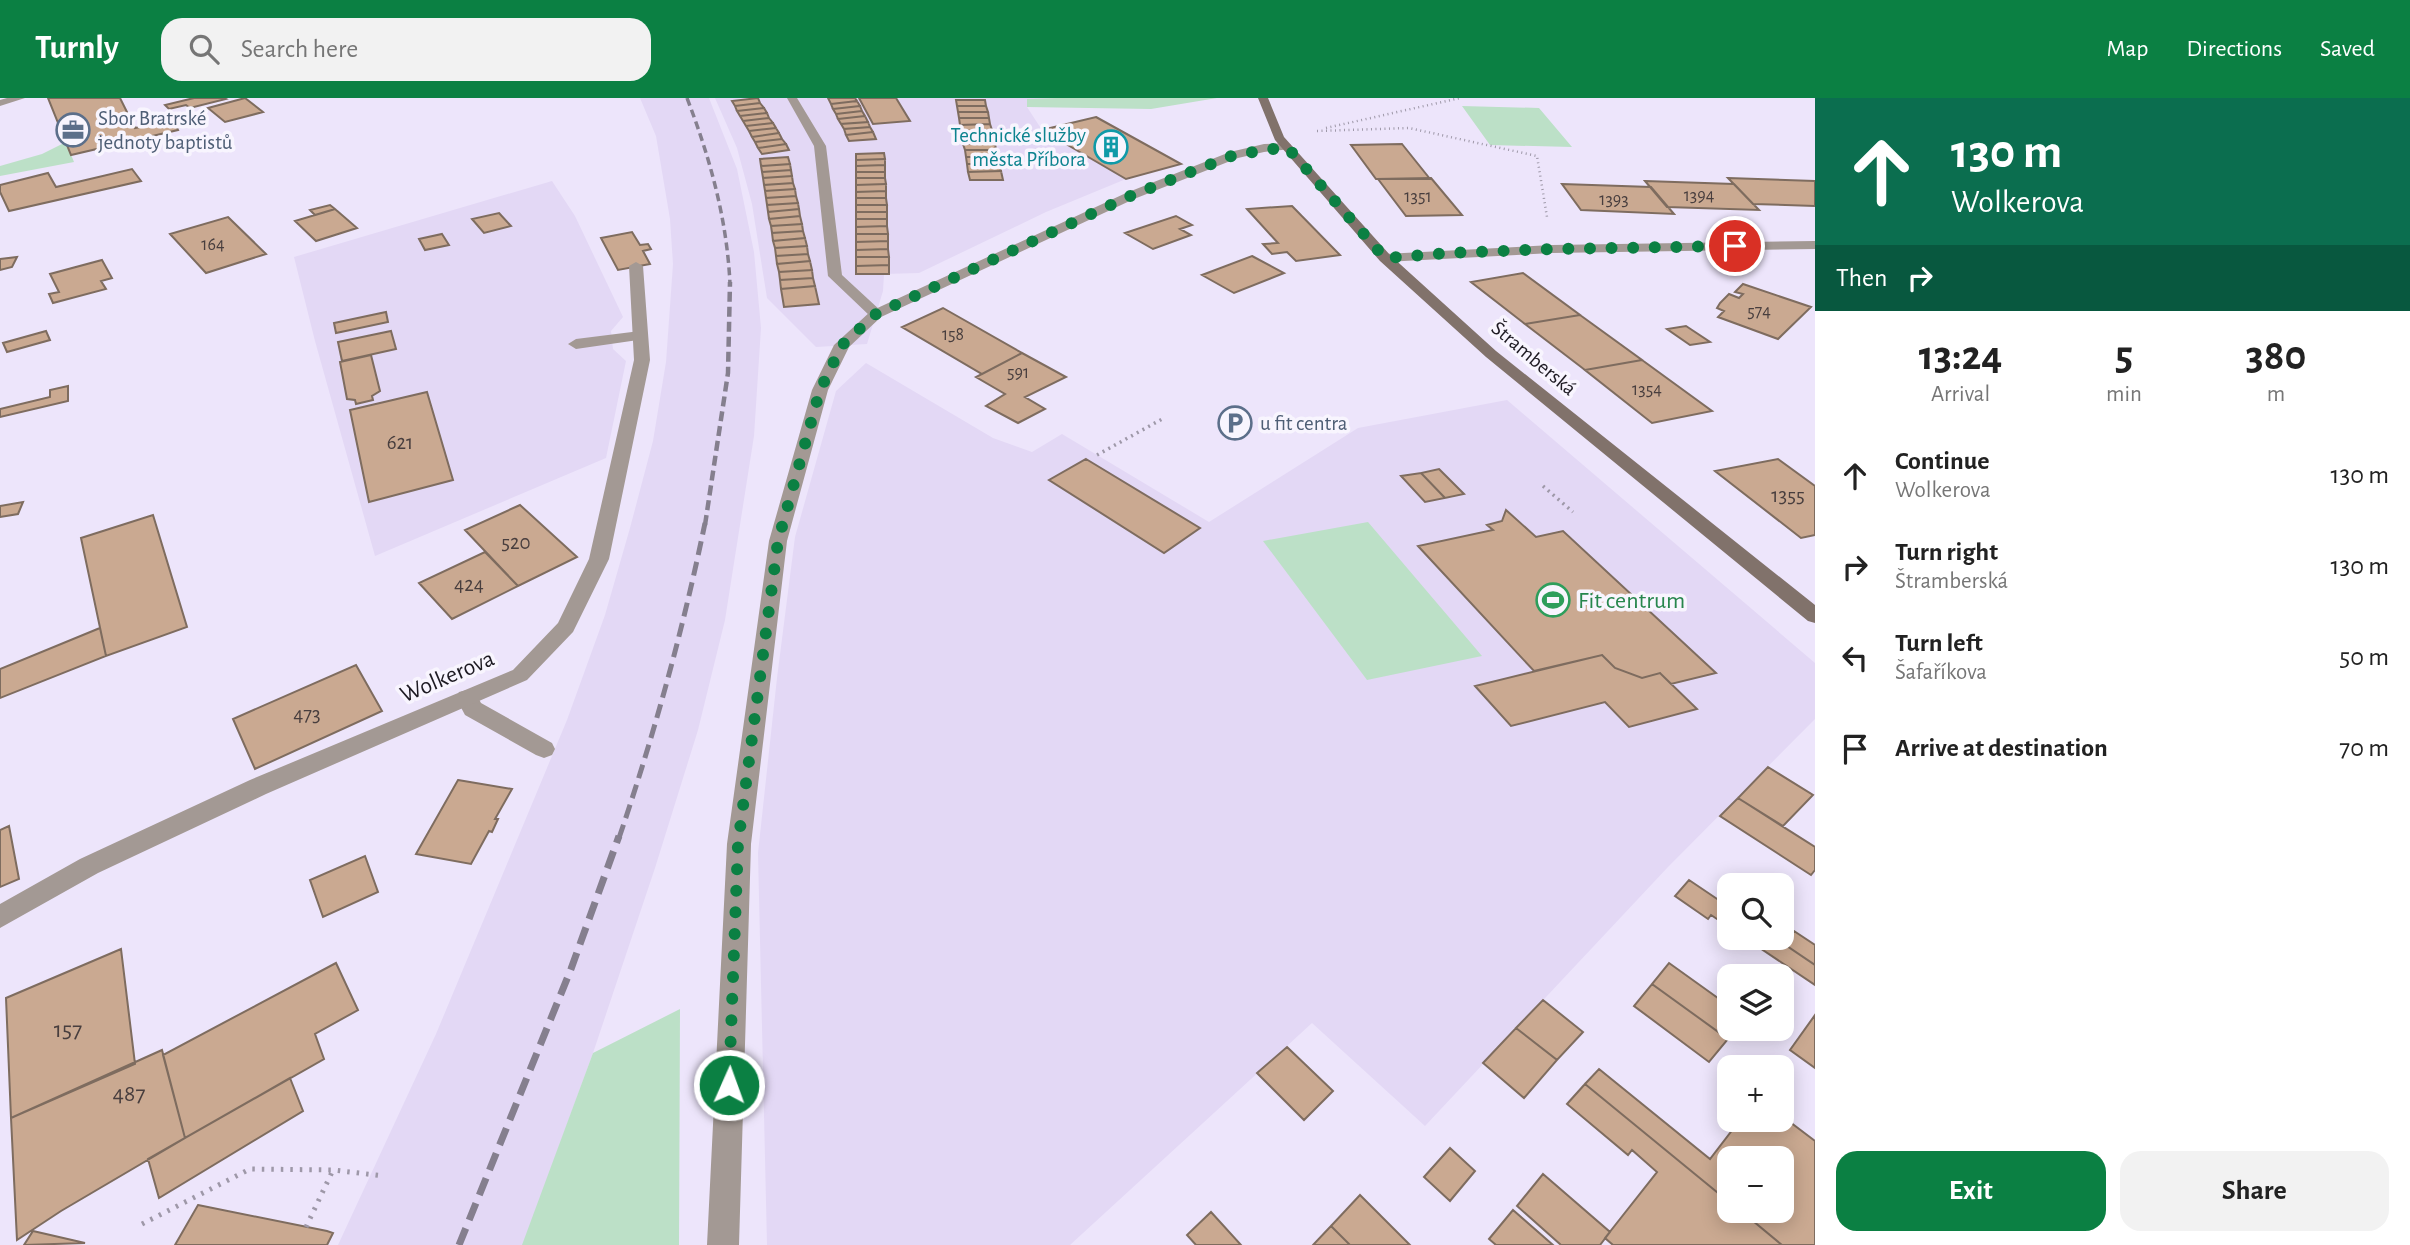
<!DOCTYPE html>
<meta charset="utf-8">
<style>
body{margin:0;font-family:"Alegreya Sans",sans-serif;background:#f2f2f2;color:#222;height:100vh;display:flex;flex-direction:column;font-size:26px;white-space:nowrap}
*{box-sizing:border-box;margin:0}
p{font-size:23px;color:#767676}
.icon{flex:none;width:38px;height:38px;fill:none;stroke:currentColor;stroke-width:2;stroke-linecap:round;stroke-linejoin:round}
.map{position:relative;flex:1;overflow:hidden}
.panel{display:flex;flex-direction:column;background:#fff;width:595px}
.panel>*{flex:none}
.banner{background:#0b6e4f;color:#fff;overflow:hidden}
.tools{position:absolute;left:1717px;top:775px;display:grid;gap:14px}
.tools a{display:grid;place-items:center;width:77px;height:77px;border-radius:14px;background:#fff;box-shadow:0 4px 18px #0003;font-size:35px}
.pin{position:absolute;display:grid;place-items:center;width:60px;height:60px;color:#fff;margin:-30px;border:4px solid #fff;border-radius:50%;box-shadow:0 2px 7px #0007}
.me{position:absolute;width:77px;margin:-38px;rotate:2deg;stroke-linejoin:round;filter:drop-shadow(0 0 5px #0008)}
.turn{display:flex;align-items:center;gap:24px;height:147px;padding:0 21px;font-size:32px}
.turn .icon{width:91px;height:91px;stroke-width:2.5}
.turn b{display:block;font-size:49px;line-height:60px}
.then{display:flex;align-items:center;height:66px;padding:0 21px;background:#0003;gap:14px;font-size:26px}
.eta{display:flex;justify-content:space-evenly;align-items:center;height:119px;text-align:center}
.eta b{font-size:42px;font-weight:600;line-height:49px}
.cta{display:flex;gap:14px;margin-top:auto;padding:14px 21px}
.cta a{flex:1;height:80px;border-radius:21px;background:#0b8043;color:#fff;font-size:28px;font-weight:600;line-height:80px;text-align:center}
.cta a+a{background:#f2f2f2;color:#222}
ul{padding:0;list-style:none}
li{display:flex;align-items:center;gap:21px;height:91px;padding:0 21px}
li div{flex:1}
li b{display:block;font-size:26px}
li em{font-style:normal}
header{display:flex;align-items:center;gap:42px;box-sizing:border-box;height:98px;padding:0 35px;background:#0b8043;color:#fff}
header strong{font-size:33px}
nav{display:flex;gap:38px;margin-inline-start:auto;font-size:24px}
.search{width:490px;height:63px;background:#f2f2f2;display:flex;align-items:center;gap:18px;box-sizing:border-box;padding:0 24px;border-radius:21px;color:#767676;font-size:26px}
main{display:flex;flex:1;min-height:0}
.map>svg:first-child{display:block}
.built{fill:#e3d8f5}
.green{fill:#bce0c7}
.building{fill:#caa991;stroke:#7e6c5f;stroke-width:2}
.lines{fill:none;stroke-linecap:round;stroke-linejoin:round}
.path-far2{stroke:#9e98a8;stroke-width:2.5;stroke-dasharray:1 3.5;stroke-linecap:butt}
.path-far1{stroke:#9e98a8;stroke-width:3.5;stroke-dasharray:2 4.5;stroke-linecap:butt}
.path{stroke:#9e98a8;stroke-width:5;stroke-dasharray:2.5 7;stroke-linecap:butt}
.lane{fill:#a39994;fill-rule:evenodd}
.street{fill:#a39994;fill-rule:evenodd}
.secondary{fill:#81726b;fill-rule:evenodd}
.rail-far3{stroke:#857f8e;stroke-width:3.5;stroke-dasharray:8 4.5;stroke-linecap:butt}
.rail-far2{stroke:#857f8e;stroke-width:4.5;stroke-dasharray:10 5;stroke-linecap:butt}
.rail-far1{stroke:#857f8e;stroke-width:5;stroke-dasharray:14 7;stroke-linecap:butt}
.rail{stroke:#857f8e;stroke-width:7;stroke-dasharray:18 9;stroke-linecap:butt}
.route{stroke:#0b8043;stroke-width:12;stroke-dasharray:0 21.6}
.labels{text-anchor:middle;stroke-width:7;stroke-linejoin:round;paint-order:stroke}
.far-number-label{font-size:18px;fill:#483e3e}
.far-service-label{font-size:21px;fill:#4e5e75;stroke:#f8f5fe;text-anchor:start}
.far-culture-label{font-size:21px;fill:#0d838f;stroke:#f8f5fe;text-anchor:end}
.far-street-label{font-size:21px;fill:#1d1a22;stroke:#f8f5fe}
.number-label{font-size:21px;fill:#483e3e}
.leisure-label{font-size:24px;fill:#27864d;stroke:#f8f5fe;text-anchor:start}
.street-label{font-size:24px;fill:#1d1a22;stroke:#f8f5fe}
.near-number-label{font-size:24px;fill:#483e3e}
</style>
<header>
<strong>Turnly</strong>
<div class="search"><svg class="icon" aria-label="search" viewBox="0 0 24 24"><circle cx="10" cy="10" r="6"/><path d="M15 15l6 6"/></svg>Search here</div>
<nav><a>Map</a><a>Directions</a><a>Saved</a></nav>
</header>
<main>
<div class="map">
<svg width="1815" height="1147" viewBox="0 0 1815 1147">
<rect width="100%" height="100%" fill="#ede5fb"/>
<!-- built -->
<path class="built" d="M640,0H709L737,71L754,154L761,230L754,338L725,522L698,632L655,770L593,955L523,1147H338L436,936L567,622L605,517L630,430L653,343L666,264L673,166L670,121L656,38Z
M715,0H1104L1027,1V9L1042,32L1096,19L1181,66L1126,81L1046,114L919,175L884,176L883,193L867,246L816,249L767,200L752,106L737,50Z
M552,83L575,118L623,219L611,233L613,251L626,263L606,360L375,458L315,243L294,159Z
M866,265L993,340L1032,354L1062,336L1209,424L1358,330L1507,302L1815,565V621L1668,769L1425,1028L1312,925L1070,1147H767L758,755L777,580L795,439L836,293Z"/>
<!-- green -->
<path class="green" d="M1057,0H1217L1151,11L1027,9V1Z
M1462,8L1539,10L1572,49L1490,47Z
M66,44L74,64L0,78V68L42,56Z
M1368,424L1482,558L1367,582L1263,443Z
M680,911L679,1147H522L593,955Z"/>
<!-- building -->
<path class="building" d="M48,0H120L135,30L173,22L178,32L71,57Z
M194,0H224L226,1L190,10L186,7L169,11L165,7Z
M245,0L263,14L225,24L208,10Z
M758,0L760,5L735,8L732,3Z
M828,0H855L857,3L831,6Z
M859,0H896L910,23L873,26Z
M956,2H985L986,8H957Z
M857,3L860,8L833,11L831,6Z
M760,5L764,10L737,13L735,8Z
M860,8L862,13L836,16L833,11Z
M957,8H986L988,14H958Z
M764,10L767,15L740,18L737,13Z
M862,13L865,18L838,21L836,16Z
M958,14H988L989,20H959Z
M767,15L769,20L743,23L740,18Z
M865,18L868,24L841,26L838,21Z
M1096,19L1181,66L1126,81L1042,32Z
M769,20L773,25L746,28L743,23Z
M959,20H989L990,26L960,27Z
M868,24L870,29L844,31L841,26Z
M773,25L776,30L749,33L746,28Z
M990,26L992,32L961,33L960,27Z
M870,29L873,34L846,37L844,31Z
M776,30L779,35L752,39L749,33Z
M992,32L994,39H962L961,33Z
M873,34L876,41L849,43L846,37Z
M779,35L782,41L755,44L752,39Z
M962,39H994L995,45L963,46Z
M782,41L786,46L758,50L755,44Z
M995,45L996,52H965L963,46Z
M786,46L789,52L762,56L758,50Z
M1402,46L1430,81H1376L1351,47Z
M965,52H996L998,59H966Z
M884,55L885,61L856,62V56Z
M788,59L790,66L761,68L760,61Z
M966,59H998L999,66H967Z
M885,61V67L856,68V62Z
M790,66L791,72L762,74L761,68Z
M967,66H999L1001,73L968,74Z
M885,67V74H856V68Z
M132,71L141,83L9,113L0,94V87L48,75L56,89Z
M791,72L792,78L763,80L762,74Z
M1001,73L1003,82H970L968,74Z
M856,74H885V80H856Z
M792,78L793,85L764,87L763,80Z
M856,80H885L886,86L856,87Z
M1431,80L1462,117L1406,118L1378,81Z
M1728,80L1815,83V108L1753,106Z
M1645,83L1734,86L1759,112L1667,109Z
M793,85L795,91L765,93L764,87Z
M886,86V93L856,94V87Z
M1562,86L1651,89L1674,116L1581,112Z
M795,91L796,98L766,100L765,93Z
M886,93V100H856V94Z
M796,98L798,105L767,107L766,100Z
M856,100H886L887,107H856Z
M798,105L799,111L768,114L767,107Z
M330,107L335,111L315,117L310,112Z
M856,107H887V114H856Z
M1292,108L1340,157L1296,163L1287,154L1272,156L1263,146L1278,145L1247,111Z
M335,111L357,130L316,143L295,123Z
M799,111L800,118L769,121L768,114Z
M856,114H887V121H856Z
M499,115L511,128L484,135L472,121Z
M800,118L802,126L771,128L769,121Z
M1176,118L1192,127L1180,131L1191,137L1153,151L1125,135Z
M228,119L266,156L206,175L170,136Z
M856,121H887V128L856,129Z
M802,126L803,133L772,135L771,128Z
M887,128L888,136H856V129Z
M803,133L805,140L773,143L772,135Z
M632,134L640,147L648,146L651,151L643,153L650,166L618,172L601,140Z
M442,136L449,147L425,152L419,141Z
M856,136H888V143L856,144Z
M805,140L807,148L775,150L773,143Z
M888,143V151L856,152V144Z
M807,148L808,156L776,158L775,150Z
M888,151L889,159H856V152Z
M808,156L810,163L777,166L776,158Z
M1252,158L1284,175L1234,195L1202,177Z
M17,159L12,169L0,172V161Z
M856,159H889V167L856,168Z
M102,162L112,180L101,183L106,191L53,205L49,196L59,194L50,176Z
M810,163L812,172L779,174L777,166Z
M889,167V176H856V168Z
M812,172L813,180L780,182L779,174Z
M1523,175L1580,217L1525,226L1471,184Z
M813,180L815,188L781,191L780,182Z
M1743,186L1811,209L1778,241L1718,219L1724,213L1717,210L1720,205L1729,196L1739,200L1743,196L1735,194Z
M815,188L819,206L784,209L781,191Z
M943,210L1022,255L982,276L902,229Z
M386,214L388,224L336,235L334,225Z
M1580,217L1642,262L1585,272L1525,226Z
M1686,228L1710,244L1690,247L1667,231Z
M46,233L50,242L7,254L3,245Z
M391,233L396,251L342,263L338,244Z
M1022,255L1066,279L1025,299L1045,311L1018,325L986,308L1005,296L976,279Z
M371,257L380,293L372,298L373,302L356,306L355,302L347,301L340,264Z
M1642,262L1712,313L1652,325L1585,272Z
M68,288V303L0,319V311L50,299V292Z
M427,294L453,382L369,404L350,312Z
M1086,361L1200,430L1164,455L1049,382Z
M1778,361L1815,388V437L1801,440L1715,373Z
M1439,371L1464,396L1445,400L1421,375Z
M1421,375L1445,400L1425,404L1401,378Z
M23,404L18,416L0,419V408Z
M520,407L577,459L518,488L465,432Z
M1506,412L1536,439L1563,433L1716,575L1671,586L1660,575L1642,580L1615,570L1602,557L1534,573L1418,448L1493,432L1487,427L1502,423Z
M153,417L187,529L106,558L81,440Z
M485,454L518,488L452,521L419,485Z
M100,530L106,558L0,600V571Z
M1602,557L1615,570L1642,580L1660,575L1697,611L1629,629L1605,604L1511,628L1475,588Z
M356,567L382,613L255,671L233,621Z
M1768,669L1813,697L1783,728L1738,700Z
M458,682L512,691L495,721H498L492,734L489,733L471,766L416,756Z
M1738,700L1815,749V772L1811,777L1720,718Z
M9,728L19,781L0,789V732Z
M365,758L378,794L323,819L310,782Z
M1689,782L1729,809V829L1711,817L1708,821L1675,798Z
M1794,833L1815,847V867L1784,846Z
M1745,840H1775L1815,867V887Z
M121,851L135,966L11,1020L6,900Z
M336,865L358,912L315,936L324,961L185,1040L163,957Z
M1669,865L1729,908V931H1735L1728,941L1652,886Z
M1652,886L1728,941L1709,964L1634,908Z
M1543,902L1583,934L1557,962L1516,930Z
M1815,917V970L1790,952Z
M1516,930L1557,962L1524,1000L1483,965Z
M1287,949L1333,993L1304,1022L1257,975Z
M162,952L185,1040L61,1113L17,1142L11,1020Z
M1599,971L1710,1061L1740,1022H1782V1018L1815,1043V1147H1782L1741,1113H1782V1060H1729V1104L1585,986Z
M290,980L303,1013L159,1100L148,1061Z
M1585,986L1729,1104V1113H1741L1782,1147H1613L1605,1140L1657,1074L1632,1052L1628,1057L1567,1006Z
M1450,1050L1475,1073L1450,1103L1424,1079Z
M1543,1076L1610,1134L1600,1147H1561L1517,1108Z
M1360,1097L1410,1147H1350L1331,1128Z
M198,1107L327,1133L333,1135L327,1147H175Z
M1513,1112L1553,1147H1496L1489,1141Z
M1211,1114L1241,1147H1196L1187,1137Z
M1331,1128L1350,1147H1313Z
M33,1133L85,1145L24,1147Z"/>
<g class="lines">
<!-- path-far2 -->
<path class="path-far2" d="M1326,30L1460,0
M1317,33L1409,30L1537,58L1547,119"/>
<!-- path-far1 -->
<path class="path-far1" d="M1097,357L1164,320
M1543,388L1573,414"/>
<!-- path -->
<path class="path" d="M142,1126L250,1071L333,1072L384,1078
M306,1129L333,1072"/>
<!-- lane -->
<path class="lane" d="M787,0H797L826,48L842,177L881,213L883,216L881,219H871L828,178L814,48Z
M640,233L648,238L645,241L576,251L568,246L576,241Z
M467,592L475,594L481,605L552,645L555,651L552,657L544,660L536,657L465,617L456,600L459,594Z"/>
<!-- street -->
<path class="street" d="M7,0H25L0,8V2Z
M1287,45L1291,47V51L1264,54L1238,60L1134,101L881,219L849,249L828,292L787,443L751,746L739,1147H707L727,746L769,443L812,292L834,247L871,213L1126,95L1230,54L1264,46Z
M1815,143V151L1552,155L1385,164L1378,160L1385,156L1552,147Z
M636,164L643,168L650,262L609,461L573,534L527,582L266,696L98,775L0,830V806L80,761L250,682L513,572L558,525L589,461L634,262L629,168Z"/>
<!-- secondary -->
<path class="secondary" d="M1258,0H1268L1284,39L1390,157L1496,253L1815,507V525L1808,523L1486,259L1380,163L1275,42Z"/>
<!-- rail-far3 -->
<path class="rail-far3" d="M687,0C710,60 727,121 730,186"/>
<!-- rail-far2 -->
<path class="rail-far2" d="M705,427L728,275L730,184"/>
<!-- rail-far1 -->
<path class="rail-far1" d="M619,740C654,637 683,532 705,425"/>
<!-- rail -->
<path class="rail" d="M459,1147L571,871L619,738"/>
</g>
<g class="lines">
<!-- route -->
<path class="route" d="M729,987L738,746L778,443L820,292L842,247L876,216L1130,98L1234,57L1287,49L1385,160L1449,155L1552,151L1735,148"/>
</g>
<!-- icons -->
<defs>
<symbol id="office-ring" viewBox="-11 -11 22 22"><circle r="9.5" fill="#f8f5fe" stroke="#5c6f8a" stroke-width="1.5"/><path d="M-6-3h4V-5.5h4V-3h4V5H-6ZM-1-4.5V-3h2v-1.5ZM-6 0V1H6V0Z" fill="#5c6f8a"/></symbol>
<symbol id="building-ring" viewBox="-11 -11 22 22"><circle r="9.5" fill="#f8f5fe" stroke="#0f9aa8" stroke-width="1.5"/><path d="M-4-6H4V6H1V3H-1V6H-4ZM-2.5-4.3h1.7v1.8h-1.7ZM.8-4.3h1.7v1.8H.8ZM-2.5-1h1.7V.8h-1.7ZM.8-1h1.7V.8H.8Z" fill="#0f9aa8"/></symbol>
<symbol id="parking-ring" viewBox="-11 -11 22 22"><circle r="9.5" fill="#f8f5fe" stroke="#5c6f8a" stroke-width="1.5"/><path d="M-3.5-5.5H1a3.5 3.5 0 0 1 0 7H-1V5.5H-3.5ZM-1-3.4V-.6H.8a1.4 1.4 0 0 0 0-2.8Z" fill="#5c6f8a"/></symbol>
<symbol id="stadium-ring" viewBox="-11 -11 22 22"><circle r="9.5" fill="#f8f5fe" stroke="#2e9e5b" stroke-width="1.5"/><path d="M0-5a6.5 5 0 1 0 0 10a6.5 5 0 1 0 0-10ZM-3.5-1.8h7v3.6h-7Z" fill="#2e9e5b"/></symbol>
</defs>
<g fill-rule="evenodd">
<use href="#office-ring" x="54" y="13" width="38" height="38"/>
<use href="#building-ring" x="1092" y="30" width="38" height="38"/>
<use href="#parking-ring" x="1216" y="306" width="38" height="38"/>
<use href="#stadium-ring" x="1534" y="483" width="38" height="38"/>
</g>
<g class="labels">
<!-- far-number labels -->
<g class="far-number-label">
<text x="1699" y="103">1394</text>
<text x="1418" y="104">1351</text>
<text x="1614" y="107">1393</text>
<text x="213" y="152">164</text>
<text x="1759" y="219">574</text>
<text x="953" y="242">158</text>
<text x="1018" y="280">591</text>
<text x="1647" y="297">1354</text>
</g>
<!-- far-service labels -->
<g class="far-service-label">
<text x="98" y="27">Sbor Bratrské<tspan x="98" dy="24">jednoty baptistů</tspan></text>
<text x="1260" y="332">u fit centra</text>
</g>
<!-- far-culture labels -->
<g class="far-culture-label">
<text x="1086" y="44">Technické služby<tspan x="1086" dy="24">města Příbora</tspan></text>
</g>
<!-- far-street labels -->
<g class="far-street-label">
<text transform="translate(1534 260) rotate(40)" y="7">Štramberská</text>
</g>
<!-- number labels -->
<g class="number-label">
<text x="400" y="351">621</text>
<text x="1788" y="404">1355</text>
<text x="516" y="451">520</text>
<text x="469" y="493">424</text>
<text x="307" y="623">473</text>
</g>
<!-- leisure labels -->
<g class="leisure-label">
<text x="1578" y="510">Fit centrum</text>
</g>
<!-- street labels -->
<g class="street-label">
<text transform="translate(447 578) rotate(-23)" y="8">Wolkerova</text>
</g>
<!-- near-number labels -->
<g class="near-number-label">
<text x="68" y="939">157</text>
<text x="129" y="1003">487</text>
</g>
</g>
</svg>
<div class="tools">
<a><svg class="icon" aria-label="search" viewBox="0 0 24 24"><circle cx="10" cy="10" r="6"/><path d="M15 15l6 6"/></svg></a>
<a><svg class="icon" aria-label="layers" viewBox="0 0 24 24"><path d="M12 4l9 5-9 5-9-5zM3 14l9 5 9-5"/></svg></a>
<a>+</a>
<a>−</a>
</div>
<div class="pin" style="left:1735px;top:148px;background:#d93025"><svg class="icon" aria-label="arrive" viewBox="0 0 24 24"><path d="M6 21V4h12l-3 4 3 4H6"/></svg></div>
<svg class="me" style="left:729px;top:987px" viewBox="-20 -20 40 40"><circle r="17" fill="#0b8043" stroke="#fff" stroke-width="3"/><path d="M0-11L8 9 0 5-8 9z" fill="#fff"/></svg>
</div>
<section class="panel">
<div class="banner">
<div class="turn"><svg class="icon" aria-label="ahead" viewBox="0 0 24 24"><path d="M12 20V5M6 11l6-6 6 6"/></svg><div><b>130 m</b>Wolkerova</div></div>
<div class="then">Then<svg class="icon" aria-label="right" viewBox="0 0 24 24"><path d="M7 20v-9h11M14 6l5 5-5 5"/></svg></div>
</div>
<div class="eta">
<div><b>13:24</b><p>Arrival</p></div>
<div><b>5</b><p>min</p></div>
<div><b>380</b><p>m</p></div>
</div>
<ul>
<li><svg class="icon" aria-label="ahead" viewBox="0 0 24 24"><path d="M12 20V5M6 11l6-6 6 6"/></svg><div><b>Continue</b><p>Wolkerova</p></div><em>130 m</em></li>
<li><svg class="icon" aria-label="right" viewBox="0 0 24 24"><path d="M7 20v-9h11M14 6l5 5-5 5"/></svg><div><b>Turn right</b><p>Štramberská</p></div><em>130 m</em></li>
<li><svg class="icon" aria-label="left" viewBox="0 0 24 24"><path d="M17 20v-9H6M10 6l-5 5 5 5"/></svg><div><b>Turn left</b><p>Šafaříkova</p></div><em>50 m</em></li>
<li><svg class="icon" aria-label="arrive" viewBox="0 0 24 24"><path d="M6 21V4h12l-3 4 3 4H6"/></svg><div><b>Arrive at destination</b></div><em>70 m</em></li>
</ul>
<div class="cta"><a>Exit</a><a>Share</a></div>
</section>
</main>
